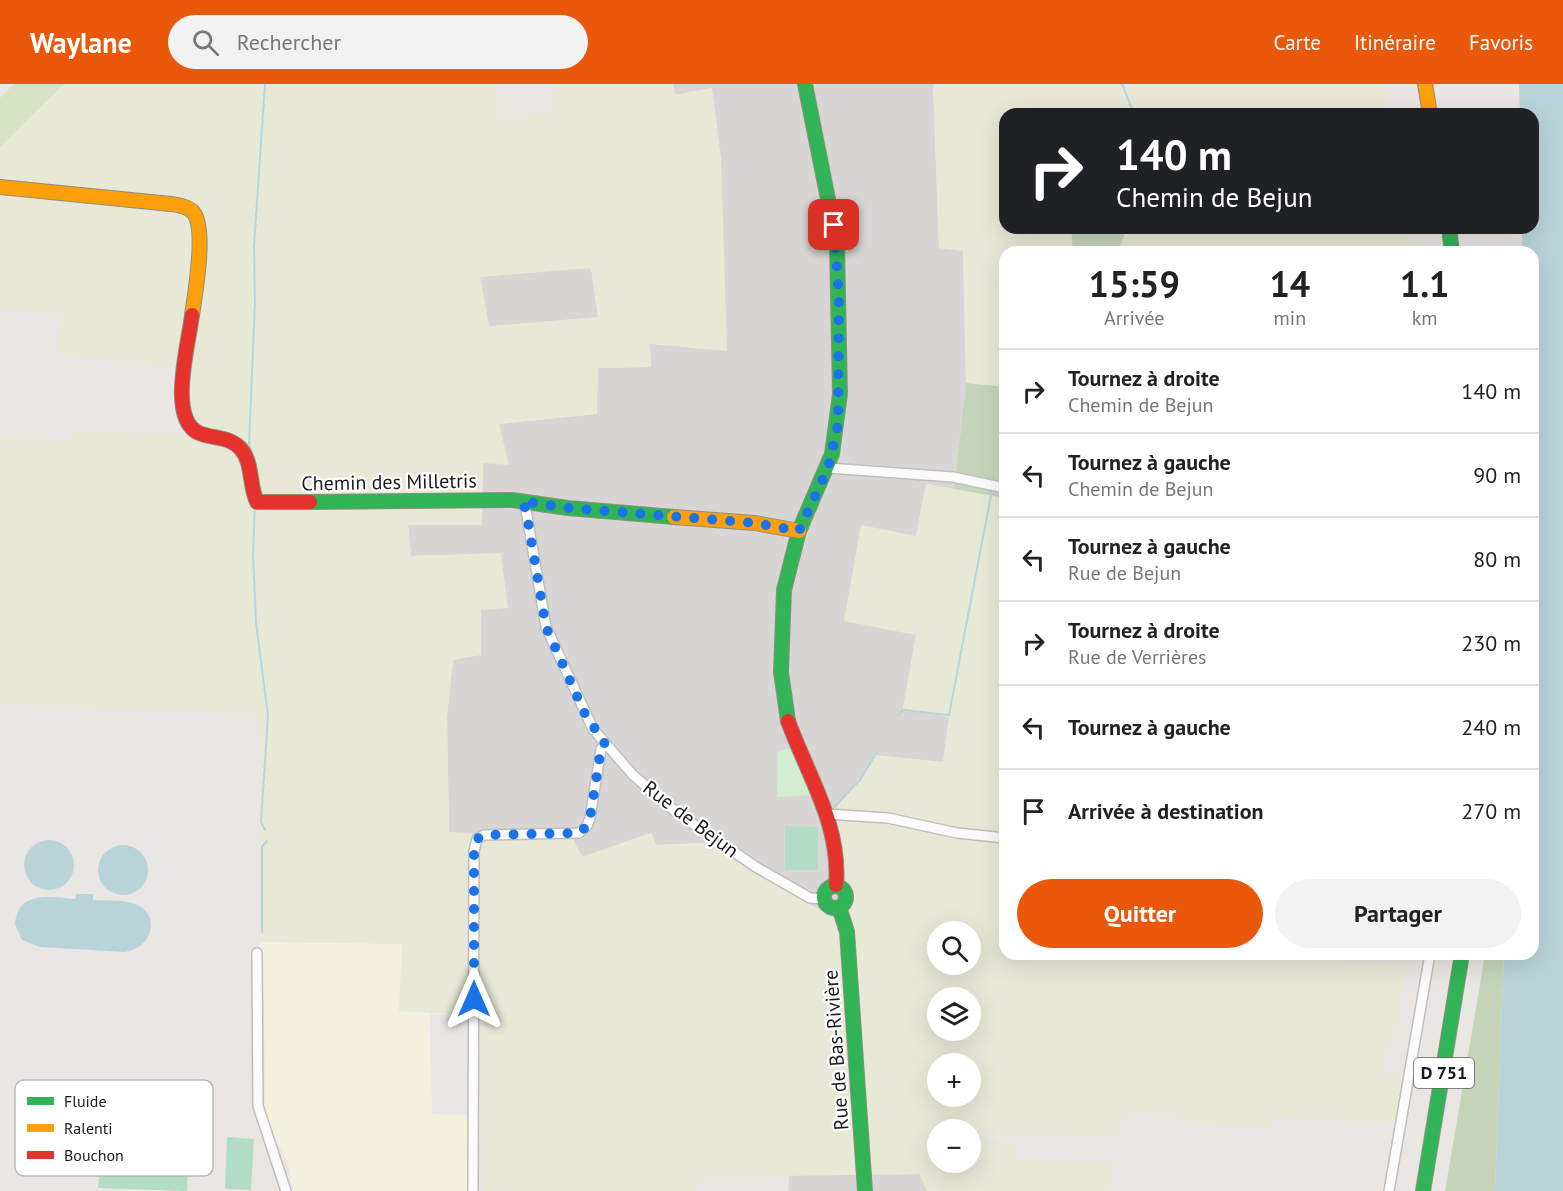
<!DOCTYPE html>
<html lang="fr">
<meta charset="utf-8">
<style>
body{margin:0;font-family:"PT Sans",sans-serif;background:#f2f2f2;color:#222;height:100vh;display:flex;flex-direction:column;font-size:22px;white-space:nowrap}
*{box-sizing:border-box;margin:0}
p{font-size:20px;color:#767676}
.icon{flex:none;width:33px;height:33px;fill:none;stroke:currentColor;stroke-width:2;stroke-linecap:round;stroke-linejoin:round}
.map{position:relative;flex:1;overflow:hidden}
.details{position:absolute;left:999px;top:162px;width:540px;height:714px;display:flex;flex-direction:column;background:#fff;border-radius:18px;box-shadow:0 6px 24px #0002}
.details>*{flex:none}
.top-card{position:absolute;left:999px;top:24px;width:540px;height:126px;border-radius:18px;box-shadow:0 6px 24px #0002;background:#202124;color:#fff;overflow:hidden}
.buttons{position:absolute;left:927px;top:837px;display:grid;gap:12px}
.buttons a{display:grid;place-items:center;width:54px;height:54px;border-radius:50%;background:#fff;box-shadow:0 6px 24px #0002;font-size:30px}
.pin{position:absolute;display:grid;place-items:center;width:51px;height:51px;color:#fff;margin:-26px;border-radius:12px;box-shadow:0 3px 9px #0006}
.me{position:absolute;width:66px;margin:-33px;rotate:0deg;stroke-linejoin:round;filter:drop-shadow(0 0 4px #0008)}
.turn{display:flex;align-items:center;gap:21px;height:126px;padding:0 18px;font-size:27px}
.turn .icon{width:78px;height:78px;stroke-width:2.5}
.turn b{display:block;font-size:42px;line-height:51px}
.eta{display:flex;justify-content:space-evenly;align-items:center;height:102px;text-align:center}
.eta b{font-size:36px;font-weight:800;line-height:42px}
.primary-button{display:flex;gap:12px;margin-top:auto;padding:12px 18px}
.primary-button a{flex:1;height:69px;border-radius:36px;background:#ea580c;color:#fff;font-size:24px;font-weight:800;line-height:69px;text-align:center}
.primary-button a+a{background:#f2f2f2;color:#222}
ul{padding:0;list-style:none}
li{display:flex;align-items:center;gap:18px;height:84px;padding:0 18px;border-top:2px solid #e0e0e0}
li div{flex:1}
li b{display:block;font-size:22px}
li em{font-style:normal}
header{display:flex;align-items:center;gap:36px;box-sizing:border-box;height:84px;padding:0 30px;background:#ea580c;color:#fff}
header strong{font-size:28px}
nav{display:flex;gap:33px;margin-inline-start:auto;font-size:21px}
.search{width:420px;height:54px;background:#f2f2f2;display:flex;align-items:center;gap:15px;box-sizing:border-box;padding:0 21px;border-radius:33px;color:#767676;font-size:22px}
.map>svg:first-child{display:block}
.residential{fill:#d8d6d5}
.education{fill:#f3f0de}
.farmland{fill:#e8e8d7;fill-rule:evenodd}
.grass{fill:#d7e3c4}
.forest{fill:#c6d5ba}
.park{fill:#d2edd0}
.pitch{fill:#b3dcc8}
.water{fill:#b9d4d9}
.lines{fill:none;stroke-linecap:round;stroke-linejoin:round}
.stream{stroke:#b9d4d9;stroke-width:2}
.street-casing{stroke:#c0bebd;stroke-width:12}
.fast-casing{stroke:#908f7e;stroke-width:16}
.slow-casing{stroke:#908f7e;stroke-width:16}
.jam-casing{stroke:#908f7e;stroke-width:16}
.street{stroke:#fcfbfb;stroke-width:9}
.fast{stroke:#30b455;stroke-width:14}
.slow{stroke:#ff9f0a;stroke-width:14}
.jam{stroke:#e5322d;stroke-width:14}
.route{stroke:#1a73e8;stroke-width:10;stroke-dasharray:0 18}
.labels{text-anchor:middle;stroke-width:4.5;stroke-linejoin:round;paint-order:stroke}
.shield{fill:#fff;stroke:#5f5f5f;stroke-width:1.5}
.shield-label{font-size:18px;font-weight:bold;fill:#1a1a1a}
.street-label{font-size:20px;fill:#1a1a1a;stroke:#fff}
.key{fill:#fff;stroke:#bababa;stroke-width:1.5}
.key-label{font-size:16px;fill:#1a1a1a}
</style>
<header>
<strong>Waylane</strong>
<div class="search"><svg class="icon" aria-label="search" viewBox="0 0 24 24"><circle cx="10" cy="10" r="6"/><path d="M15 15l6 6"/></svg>Rechercher</div>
<nav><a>Carte</a><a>Itinéraire</a><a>Favoris</a></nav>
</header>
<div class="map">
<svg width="1563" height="1107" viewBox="0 0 1563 1107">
<rect width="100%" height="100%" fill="#e9e6e3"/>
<!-- residential -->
<path class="residential" d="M673,0H933L939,164L963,167L966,299L954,405L926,400L916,452L844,536L916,551L903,624L949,633L943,678L874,671L869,682L837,723L833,736L846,794L837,836L705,759L656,761L651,749L582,773L572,753L449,749L447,632L453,576L481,526L501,470L411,472L408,440L482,441L483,378L508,380L499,340L596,330L598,284L651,283L650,260L711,4L675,11Z
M591,183L598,233L489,243L480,193Z
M920,1090L927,1107H788L789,1091Z"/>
<!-- education -->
<path class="education" d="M470,758L468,932L430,930L432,1030L469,1031L468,1107H293L288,1080L273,1051L265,1021L264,925L260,858L261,759Z"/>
<!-- farmland -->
<path class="farmland" d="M64,0H494L500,37L555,28L552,0H673L675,11L712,4L721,75L727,267L650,260L651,283L598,284L597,330L499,340L509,381L483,379L482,441H408L411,472L501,469L508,524L481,526V571L453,576L447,632L449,748L572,753L582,773L651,749L656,761L705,759L837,836L846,794L833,736L837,723L869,682L874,671L943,678L949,633L903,624L916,551L844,537L861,441L916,452L926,400L1005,414V870H1279L1406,882L1398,935L1381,989L1400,990L1395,1040L1274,1032L1272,1044L1180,1036L1181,1030L1127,1027L1115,1053L971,1049L970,1046L928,1048L937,1050L938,1078H970L971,1055L1017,1061L1016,1076L1116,1080L1104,1107H927L920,1090L701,1093L697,1107H482L480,932L399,927L402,860L260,858L261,630L0,619V352L70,358L71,346L183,352L188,284L58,269L62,229L0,224V63ZM591,184L598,233L489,242L480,193ZM938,848H970V880H938ZM938,914H970V946H938ZM938,980H970V1012H938Z
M933,0H1385L1389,30H1005V144H1071L1073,168H1005V303L966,299L963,167L939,164Z
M1127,144H1408L1410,160L1408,168H1118Z"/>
<!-- grass -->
<path class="grass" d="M14,0H64L0,63V14Z"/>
<!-- forest -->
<path class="forest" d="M1071,144H1127L1118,168H1073Z
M966,299L1005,303V414L954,405Z
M1485,870H1504L1495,1107H1445Z"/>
<!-- park -->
<path class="park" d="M791,664L813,711L777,713L778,667Z"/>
<!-- pitch -->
<path class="pitch" d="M785,742L818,743V786H785Z
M102,1052L190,1057L187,1107L98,1104Z
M227,1053L254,1055L251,1106L225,1105Z"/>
<!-- water -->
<path class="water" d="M1519,0H1563V1107H1495L1504,870H1533V168H1522V144H1533V30H1520Z
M24 781a25 25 0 1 1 50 0a25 25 0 1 1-50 0Z
M98 786a25 25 0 1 1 50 0a25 25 0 1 1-50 0Z
M76,810H93V816C106,817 123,815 135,820C163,831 151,866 124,868L40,863L22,856L15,840C18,806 50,813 75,815Z"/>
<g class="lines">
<!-- stream -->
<path class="stream" d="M1122,0L1134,30
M1115,168L1122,144
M254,375L249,359L255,219L254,162L265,0
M993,396L1002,399
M255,421L253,469L256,538L268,632L261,738L265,746
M898,631L903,626L949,631L992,406
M834,723L860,696L877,668
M262,848V763L267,757"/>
<defs>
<path id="street" d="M828,384L953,393L1005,404
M522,417L526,426L546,543L593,645L633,691L676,728L756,783L810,814L824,815
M827,730L888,734L957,749L1005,754
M257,869L258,1022L286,1107
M473,1107L474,767L477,755L484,751L579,749L587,742L590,734L601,665L605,660
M1389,1107L1430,870"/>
<path id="fast" d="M1449,144L1452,168
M310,418L512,416L568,424L674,433
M788,637L781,588L784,506L799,447L832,370L840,310L837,160L805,0
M824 813a11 11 0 1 1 22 0a11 11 0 1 1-22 0Z
M839,823L847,848L865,1107
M1423,1107L1462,870"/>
<path id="slow" d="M1425,0L1430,30
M0,103L171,120C178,121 187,122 193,128C207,144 195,210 192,231
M674,433L755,439L799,447"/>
<path id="jam" d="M192,231C189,259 167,335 199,349C213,355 230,352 241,365C253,379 249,402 257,418H310
M788,637C808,692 841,741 836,801"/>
</defs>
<!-- street casing -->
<use href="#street" class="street-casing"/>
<!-- fast casing -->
<use href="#fast" class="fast-casing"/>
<!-- slow casing -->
<use href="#slow" class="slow-casing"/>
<!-- jam casing -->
<use href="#jam" class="jam-casing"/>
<!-- street -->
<use href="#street" class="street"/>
<!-- fast -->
<use href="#fast" class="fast"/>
<!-- slow -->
<use href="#slow" class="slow"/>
<!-- jam -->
<use href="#jam" class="jam"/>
</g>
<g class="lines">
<!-- route -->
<path class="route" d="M474,915V767L477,755L484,751L579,749L587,742L590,734L601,665L605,660L585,630L546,543L526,426L522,417L568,424L755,439L799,447L828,384L838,341L839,214L834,141"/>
</g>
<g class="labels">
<!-- shield labels -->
<rect class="shield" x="1414" y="974" width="60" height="30" rx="4.5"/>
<g class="shield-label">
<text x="1444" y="995">D 751</text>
</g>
<!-- street labels -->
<g class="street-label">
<text transform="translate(389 398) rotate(-1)" y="7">Chemin des Milletris</text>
<text transform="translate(691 735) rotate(37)" y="7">Rue de Bejun</text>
<text transform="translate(836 966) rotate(-94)" y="7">Rue de Bas-Rivière</text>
</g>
</g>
<!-- legend -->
<rect x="15" y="996" width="198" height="96" rx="9" class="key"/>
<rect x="27" y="1013" width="27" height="8" fill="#30b455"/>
<rect x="27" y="1040" width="27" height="8" fill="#ff9f0a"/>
<rect x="27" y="1067" width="27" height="8" fill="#e5322d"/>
<g class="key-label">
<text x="64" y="1023">Fluide</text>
<text x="64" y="1050">Ralenti</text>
<text x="64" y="1077">Bouchon</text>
</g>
</svg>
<div class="buttons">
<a><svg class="icon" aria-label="search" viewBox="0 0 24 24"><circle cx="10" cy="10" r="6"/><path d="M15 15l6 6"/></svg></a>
<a><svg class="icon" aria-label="layers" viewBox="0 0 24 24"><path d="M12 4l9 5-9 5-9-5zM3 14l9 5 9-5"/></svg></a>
<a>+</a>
<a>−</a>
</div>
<div class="pin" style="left:834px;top:141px;background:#d93025"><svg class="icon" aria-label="arrive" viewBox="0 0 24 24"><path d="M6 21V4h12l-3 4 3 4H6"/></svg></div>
<svg class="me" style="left:474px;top:915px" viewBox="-20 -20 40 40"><path d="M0-17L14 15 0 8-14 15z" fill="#1a73e8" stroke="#fff" stroke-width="4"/></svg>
<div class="top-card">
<div class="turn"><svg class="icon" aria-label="right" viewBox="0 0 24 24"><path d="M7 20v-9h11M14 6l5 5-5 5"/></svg><div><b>140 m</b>Chemin de Bejun</div></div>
</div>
<section class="details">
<div class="eta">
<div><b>15:59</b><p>Arrivée</p></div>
<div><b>14</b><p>min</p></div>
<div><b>1.1</b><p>km</p></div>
</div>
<ul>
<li><svg class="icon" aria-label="right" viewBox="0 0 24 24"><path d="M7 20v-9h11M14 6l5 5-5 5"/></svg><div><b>Tournez à droite</b><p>Chemin de Bejun</p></div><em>140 m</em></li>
<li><svg class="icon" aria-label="left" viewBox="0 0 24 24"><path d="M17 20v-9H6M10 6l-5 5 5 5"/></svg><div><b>Tournez à gauche</b><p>Chemin de Bejun</p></div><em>90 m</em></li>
<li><svg class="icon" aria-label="left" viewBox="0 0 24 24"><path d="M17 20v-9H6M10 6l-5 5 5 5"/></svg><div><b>Tournez à gauche</b><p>Rue de Bejun</p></div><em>80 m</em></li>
<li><svg class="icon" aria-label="right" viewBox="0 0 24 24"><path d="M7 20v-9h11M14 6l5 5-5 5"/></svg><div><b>Tournez à droite</b><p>Rue de Verrières</p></div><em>230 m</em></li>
<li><svg class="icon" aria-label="left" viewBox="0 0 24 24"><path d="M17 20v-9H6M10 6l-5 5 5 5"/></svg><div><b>Tournez à gauche</b></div><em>240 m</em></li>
<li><svg class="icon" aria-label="arrive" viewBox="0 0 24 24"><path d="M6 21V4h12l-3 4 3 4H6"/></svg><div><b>Arrivée à destination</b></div><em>270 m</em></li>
</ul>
<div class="primary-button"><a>Quitter</a><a>Partager</a></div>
</section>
</div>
